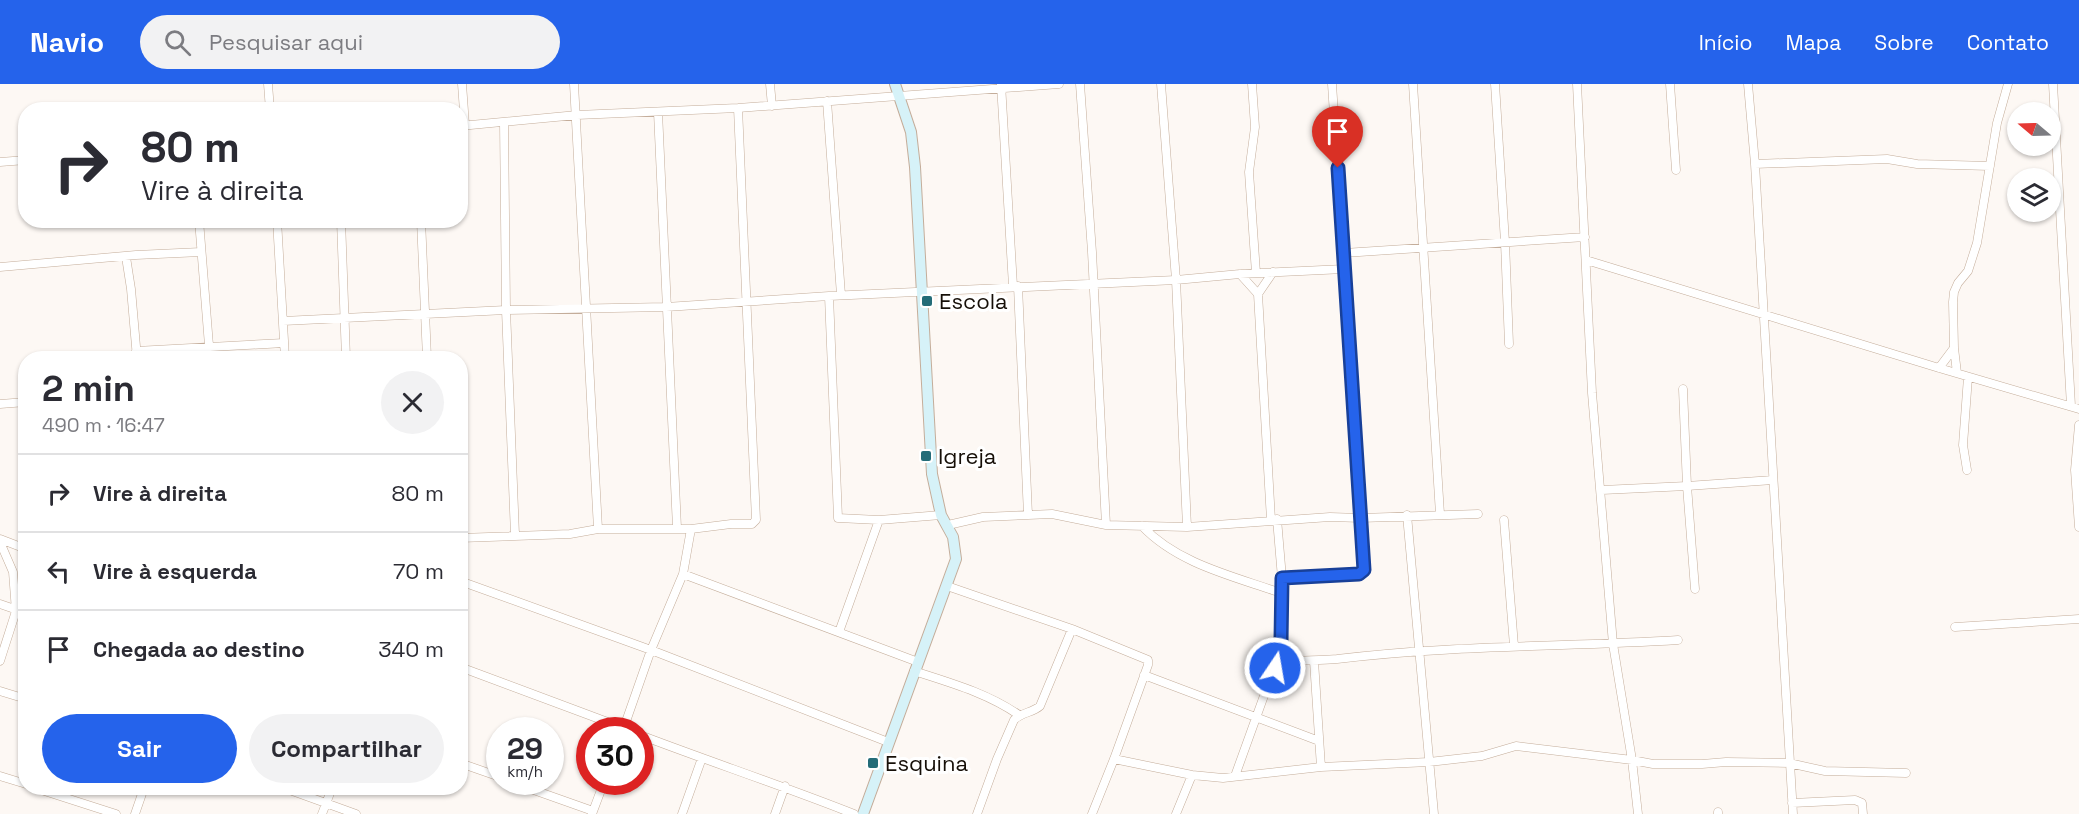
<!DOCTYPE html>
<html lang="pt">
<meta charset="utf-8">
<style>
body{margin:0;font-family:"Space Grotesk",sans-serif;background:#f2f2f3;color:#2b2b33;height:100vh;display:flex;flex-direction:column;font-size:22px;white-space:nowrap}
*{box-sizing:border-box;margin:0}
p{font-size:20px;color:#7c7c81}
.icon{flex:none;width:33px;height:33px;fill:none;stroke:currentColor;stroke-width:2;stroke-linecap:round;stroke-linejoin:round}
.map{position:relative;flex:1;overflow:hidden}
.drawer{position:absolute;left:18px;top:267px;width:450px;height:444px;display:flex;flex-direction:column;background:#fff;border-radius:24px;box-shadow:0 2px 4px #0004}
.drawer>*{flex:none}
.banner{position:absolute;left:18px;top:18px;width:450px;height:126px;border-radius:24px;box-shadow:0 2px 4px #0004;background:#fff;color:#2b2b33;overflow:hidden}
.needle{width:39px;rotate:289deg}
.tools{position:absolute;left:2007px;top:18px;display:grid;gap:12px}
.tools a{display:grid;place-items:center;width:54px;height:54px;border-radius:50%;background:#fff;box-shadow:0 2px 4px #0004;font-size:30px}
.speed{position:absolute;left:486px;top:633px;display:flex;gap:12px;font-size:30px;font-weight:700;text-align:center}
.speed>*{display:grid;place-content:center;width:78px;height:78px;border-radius:50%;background:#fff;box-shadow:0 2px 4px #0004;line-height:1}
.speed small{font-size:15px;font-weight:400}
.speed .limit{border:9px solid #d22;background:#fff;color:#111}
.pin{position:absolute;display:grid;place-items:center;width:51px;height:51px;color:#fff;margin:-62px -26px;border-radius:50% 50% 50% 0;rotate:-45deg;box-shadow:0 0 6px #0007}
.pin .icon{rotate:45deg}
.me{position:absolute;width:66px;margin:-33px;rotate:12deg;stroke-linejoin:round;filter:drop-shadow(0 0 4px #0008)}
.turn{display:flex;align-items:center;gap:21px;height:126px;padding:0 24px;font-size:27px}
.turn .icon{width:78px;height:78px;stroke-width:2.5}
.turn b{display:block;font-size:42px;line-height:51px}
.round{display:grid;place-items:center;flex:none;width:63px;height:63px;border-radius:32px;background:#f2f2f3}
.overview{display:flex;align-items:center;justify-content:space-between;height:102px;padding:0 24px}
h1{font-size:36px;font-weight:600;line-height:45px}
.action{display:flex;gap:12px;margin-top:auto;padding:12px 24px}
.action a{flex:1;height:69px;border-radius:36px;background:#2563eb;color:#fff;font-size:24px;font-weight:600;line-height:69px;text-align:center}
.action a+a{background:#f2f2f3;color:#2b2b33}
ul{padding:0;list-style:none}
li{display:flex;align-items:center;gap:18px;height:78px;padding:0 24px;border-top:2px solid #e1e1e2}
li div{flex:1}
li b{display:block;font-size:22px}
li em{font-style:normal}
header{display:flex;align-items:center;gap:36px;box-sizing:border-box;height:84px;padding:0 30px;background:#2563eb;color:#fff}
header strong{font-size:28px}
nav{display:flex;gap:33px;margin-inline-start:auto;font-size:21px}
.search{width:420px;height:54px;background:#f2f2f3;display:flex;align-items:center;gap:15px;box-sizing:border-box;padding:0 21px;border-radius:33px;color:#7c7c81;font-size:22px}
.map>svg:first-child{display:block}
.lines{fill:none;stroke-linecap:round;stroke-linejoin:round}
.street-casing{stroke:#c4ad9a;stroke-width:9}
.secondary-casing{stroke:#c4ad9a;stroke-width:12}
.street{stroke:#fff;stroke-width:8}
.secondary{stroke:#d6f2f8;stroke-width:10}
.route-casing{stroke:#184099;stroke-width:15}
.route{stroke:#2563eb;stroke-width:10}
.poi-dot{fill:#246c78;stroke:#fff;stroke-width:2}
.labels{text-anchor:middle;stroke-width:6;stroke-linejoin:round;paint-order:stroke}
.poi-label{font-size:22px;fill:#160f08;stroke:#fff;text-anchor:start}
</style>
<header>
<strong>Navio</strong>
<div class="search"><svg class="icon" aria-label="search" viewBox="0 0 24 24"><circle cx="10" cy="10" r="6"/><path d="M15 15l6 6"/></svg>Pesquisar aqui</div>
<nav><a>Início</a><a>Mapa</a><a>Sobre</a><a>Contato</a></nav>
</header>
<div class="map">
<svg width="2079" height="730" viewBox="0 0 2079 730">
<rect width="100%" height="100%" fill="#fdf8f4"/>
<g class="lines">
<defs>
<path id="street" d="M268,0L270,26
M462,0L465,41
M770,0L772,22
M1001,0L1013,202
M1080,0L1092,168L1106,441
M1161,0L1176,196L1187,443
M1252,0L1255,43L1249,88L1256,189
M1413,0L1440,430
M1495,0L1505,158L1509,260
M1577,0L1592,309L1613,560L1632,676L1638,730
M1670,0L1676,86
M1748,0L1755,80L1793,730
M2053,0L2071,322
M827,17L841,211
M658,28L677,444
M504,38L506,226L515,451
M460,42L577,31L738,24L1059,0
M0,78L26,76
M1755,80L1887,75L1917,80L1990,82
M199,136L210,274
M277,136L285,274
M341,136L346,274
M421,136L427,274
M1344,169L1585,153
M126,173L131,205L137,274
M1586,176L1939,284L2079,325
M0,183L136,171L201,168
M1240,190L1258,210L1271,436
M1018,202L1028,431
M1258,210L1273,188
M829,212L838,434L879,436L941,431
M283,237L506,226L666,223L829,212L1176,196L1240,190L1344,185
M1954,264L1957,289
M136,267L284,259
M1939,284L1954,264L1953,218L1954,208L1958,199L1968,187L1977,159L1997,39L2008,0
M0,320L26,318
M2079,341L2075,386L2079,443
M1967,386L1963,361L1968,293
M1602,406L1687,402L1683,305
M1407,431L1434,730
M1504,436L1514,562
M948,441L983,433L1052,430L1106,441L1187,443L1330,433L1361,434L1478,430
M1142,442C1178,480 1233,492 1281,509
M598,445H691
M460,454L570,450L598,445L574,0
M0,455L26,465
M0,458L13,488L16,527L0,577
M683,490L918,578
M1282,494L1359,490L1364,486L1332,0
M460,497L651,566L888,658
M947,502L1072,545L1148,576V581L1114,675L1092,730
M1695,505L1687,402L1773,396
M0,520L26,529
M1955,543L2079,535
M839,548L879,436
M1281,556L1302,577
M1314,577L1321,683
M460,583L629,646
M1274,584C1292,574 1317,577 1337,575C1450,561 1565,563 1678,556
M914,587C951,599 987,609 1019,631
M1144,591L1319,657
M0,607L26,615
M623,646L651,566L683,490L691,445L731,440H752L756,436L738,24
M640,651C711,678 783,702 854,730
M1114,675L1192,691L1223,694L1321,683L1429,678L1482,672L1516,662L1632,676L1653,680H1702L1726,678L1789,679L1825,687L1906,689
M460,679L500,693
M0,692L26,700
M1235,692L1274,584L1281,556L1282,494L1277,435
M511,698L593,727
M35,704L116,730
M284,704L356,730
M1792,719L1855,716L1862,719L1863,730
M1718,728V730
M135,730L144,704
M322,730L332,704
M592,730L604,698
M682,730L702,674
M775,730L785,702
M977,730L997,675L1014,636C1022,628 1032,629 1040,622L1072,545
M1176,730L1192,691"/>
<path id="secondary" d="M863,730L956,475L953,453L941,431L932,390L915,83L911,48L895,0"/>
</defs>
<!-- street casing -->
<use href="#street" class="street-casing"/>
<!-- secondary casing -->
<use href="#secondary" class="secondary-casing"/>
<!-- street -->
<use href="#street" class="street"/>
<!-- secondary -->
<use href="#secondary" class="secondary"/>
</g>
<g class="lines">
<defs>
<path id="route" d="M1275,584L1281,556L1282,494L1359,490L1364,486L1338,84"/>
</defs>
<!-- route casing -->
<use href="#route" class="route-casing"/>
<!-- route -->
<use href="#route" class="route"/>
</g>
<!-- markers -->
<g class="poi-dot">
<rect x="921" y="211" width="12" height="12" rx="3"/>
<rect x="920" y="366" width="12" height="12" rx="3"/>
<rect x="867" y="673" width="12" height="12" rx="3"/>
</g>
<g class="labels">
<!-- poi labels -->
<g class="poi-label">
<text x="939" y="225">Escola</text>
<text x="938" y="380">Igreja</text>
<text x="885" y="687">Esquina</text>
</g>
</g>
</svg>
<div class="tools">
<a><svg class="needle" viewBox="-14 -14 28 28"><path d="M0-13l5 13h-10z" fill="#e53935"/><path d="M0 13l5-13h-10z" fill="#7c7c81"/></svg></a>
<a><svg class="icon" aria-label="layers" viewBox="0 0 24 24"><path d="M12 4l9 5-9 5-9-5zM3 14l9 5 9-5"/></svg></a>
</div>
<div class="speed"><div>29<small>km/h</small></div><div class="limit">30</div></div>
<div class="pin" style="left:1338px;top:84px;background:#d93025"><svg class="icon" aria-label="arrive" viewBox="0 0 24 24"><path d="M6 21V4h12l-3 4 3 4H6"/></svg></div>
<svg class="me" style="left:1275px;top:584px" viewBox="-20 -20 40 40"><circle r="17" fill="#2563eb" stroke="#fff" stroke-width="3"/><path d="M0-11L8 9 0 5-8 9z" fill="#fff"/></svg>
<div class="banner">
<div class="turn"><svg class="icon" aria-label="right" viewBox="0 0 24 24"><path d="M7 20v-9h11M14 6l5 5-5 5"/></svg><div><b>80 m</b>Vire à direita</div></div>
</div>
<section class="drawer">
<div class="overview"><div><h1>2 min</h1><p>490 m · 16:47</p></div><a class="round"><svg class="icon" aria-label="close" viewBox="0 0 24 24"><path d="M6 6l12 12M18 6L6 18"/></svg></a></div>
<ul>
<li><svg class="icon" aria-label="right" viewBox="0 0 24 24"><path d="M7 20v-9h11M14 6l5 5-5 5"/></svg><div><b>Vire à direita</b></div><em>80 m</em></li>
<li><svg class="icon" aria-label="left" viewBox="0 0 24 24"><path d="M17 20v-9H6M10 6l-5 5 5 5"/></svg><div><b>Vire à esquerda</b></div><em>70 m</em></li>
<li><svg class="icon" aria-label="arrive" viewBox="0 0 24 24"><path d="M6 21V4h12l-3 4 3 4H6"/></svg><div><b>Chegada ao destino</b></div><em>340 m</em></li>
</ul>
<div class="action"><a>Sair</a><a>Compartilhar</a></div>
</section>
</div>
